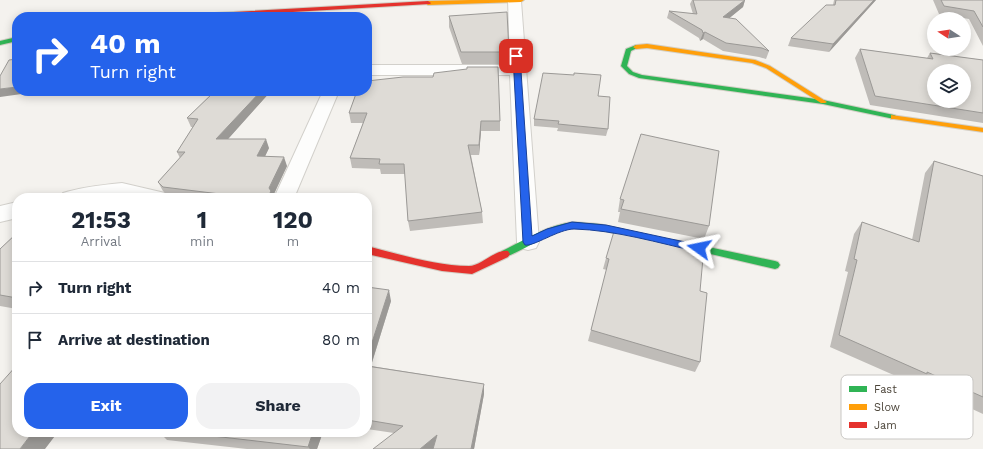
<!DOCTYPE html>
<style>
body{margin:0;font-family:"Work Sans",sans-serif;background:#f2f2f3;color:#1f2937;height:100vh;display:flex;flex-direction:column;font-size:15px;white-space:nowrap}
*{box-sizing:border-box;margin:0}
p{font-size:13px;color:#747a83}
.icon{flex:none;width:22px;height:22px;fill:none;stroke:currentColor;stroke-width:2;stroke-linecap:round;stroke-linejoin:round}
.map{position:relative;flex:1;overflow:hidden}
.sheet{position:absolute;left:12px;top:193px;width:360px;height:244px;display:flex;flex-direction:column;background:#fff;border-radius:16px;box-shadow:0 2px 10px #0003}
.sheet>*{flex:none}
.top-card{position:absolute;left:12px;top:12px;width:360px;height:84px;border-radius:16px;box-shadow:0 2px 10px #0003;background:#2563eb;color:#fff;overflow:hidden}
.needle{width:26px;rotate:282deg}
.buttons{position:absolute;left:927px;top:12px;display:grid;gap:8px}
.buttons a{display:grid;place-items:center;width:44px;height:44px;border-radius:50%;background:#fff;box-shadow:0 2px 10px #0003;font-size:20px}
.pin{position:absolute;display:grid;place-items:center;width:34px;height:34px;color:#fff;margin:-17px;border-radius:8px;box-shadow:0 2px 6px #0006}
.me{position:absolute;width:44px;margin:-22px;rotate:282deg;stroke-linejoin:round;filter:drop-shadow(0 0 3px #0008)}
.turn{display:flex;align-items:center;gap:14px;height:84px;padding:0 12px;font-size:18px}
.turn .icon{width:52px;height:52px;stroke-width:2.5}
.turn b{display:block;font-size:28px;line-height:34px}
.eta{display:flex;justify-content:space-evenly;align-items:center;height:68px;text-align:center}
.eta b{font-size:24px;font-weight:700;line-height:28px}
.action{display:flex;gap:8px;margin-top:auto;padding:8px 12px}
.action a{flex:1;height:46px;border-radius:16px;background:#2563eb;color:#fff;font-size:16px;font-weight:700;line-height:46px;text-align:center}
.action a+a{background:#f2f2f3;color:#1f2937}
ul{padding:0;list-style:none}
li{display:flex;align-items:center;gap:12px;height:52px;padding:0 12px;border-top:1px solid #e0e1e3}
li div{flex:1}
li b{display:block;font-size:15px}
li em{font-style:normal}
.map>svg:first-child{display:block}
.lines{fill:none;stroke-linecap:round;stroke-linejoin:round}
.street-casing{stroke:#d2d0cb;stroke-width:2}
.fast-casing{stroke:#d3cfc5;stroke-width:2}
.slow-casing{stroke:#d3cfc5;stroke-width:2}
.jam-casing{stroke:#d3cfc5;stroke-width:2}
.street{fill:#fdfdfc;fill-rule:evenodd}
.fast{fill:#30b455;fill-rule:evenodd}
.slow{fill:#ff9f0a;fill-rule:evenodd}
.jam{fill:#e5322d;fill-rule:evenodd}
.wall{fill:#bfbcb8}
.shaded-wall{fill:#9b9996}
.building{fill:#dedbd6;stroke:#9b9996;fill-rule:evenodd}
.route{fill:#2563eb;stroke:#184099}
.key{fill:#fff;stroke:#c9c7c4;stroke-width:1}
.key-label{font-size:11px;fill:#4b4439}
</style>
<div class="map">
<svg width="983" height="449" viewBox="0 0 983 449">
<rect width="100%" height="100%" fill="#f4f2ee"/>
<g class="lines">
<defs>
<path id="street" d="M508,0L521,1L539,242L536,248L528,250L520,248L517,242L510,75H367V65H510Z
M323,91H339L294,198H274Z
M122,183L165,193L168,198H60L63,193C82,187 102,185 122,183Z
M17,202V218L0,222V206Z"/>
<path id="fast" d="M17,37V41L0,45V41Z
M636,45L639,47L631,51L627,66L633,72L642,75L823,100L894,115L898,117L894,119L823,104L639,78L629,74L621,66L626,49Z
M573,222L599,224L643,234L646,235L648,237L646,239L643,240C619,235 584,223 560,230C548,234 509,259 502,257L500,254L502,251C525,240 547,225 573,222Z
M675,240L775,261L778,262L780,265L778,268L775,269L672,245L670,243L672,241Z"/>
<path id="slow" d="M470,0H524L521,2L428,5L425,3L428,1Z
M647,44L755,60L770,66L827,102L825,103H821L766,68L752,63L647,48L636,49L633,47L636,45Z
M891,115L983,128V132L894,119H891Z"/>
<path id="jam" d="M428,1L431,3L430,4L208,17H175L178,15Z
M367,246C399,254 436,266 469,266C481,266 497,248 508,251L510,254L508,257L472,274L442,271L367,254Z"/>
</defs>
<!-- street casing -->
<use href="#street" class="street-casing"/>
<!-- fast casing -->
<use href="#fast" class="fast-casing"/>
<!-- slow casing -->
<use href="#slow" class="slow-casing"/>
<!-- jam casing -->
<use href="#jam" class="jam-casing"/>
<!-- street -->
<use href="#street" class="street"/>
<!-- fast -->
<use href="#fast" class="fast"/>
<!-- slow -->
<use href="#slow" class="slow"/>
<!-- jam -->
<use href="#jam" class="jam"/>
</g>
<!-- wall -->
<path class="wall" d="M692,0H745L743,7L729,18L769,51L766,59L759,57L723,51L703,39L700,41L699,38L667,18L669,11L693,14L690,4Z
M834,0H876L829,52L788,46L791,38L833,5Z
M933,0H983V46L969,19L939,14Z
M449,16L509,52L508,64H462L449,27Z
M860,49L927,58L930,53L983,60V123L870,105L855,58Z
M152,91H183L153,94Z
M215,91H271L228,139L269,148L265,156L287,166L273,196L274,198H188L168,196L163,191L158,182L180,158L177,152L193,127H191L187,118Z
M357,91L500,121V131H481L479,155H471L482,212L483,223L410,231L408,221L405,174H381L380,169L352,168L350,158L363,123H351L349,113Z
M598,96L608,129L606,136L557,131L558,128L534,126V119Z
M934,161L983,176V414L916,383L914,384L830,347L848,272L845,271L854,234L862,222L912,240L925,173Z
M620,199L709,226L704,239L618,222L620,212H618Z
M17,233V309L0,306V249Z
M606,258L700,291V362L695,372L588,341L607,270L603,269Z
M367,287L391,301L371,366L484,384V394L474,449H433L394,433L367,429Z
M159,432H323L317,449H247L167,440Z"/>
<!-- shaded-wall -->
<path class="shaded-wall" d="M745,0L743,7L721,25L723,17Z
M874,0H876L829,52L833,44Z
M705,32L703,39L700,41L703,33Z
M17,87V91H36V92L0,97V89Z
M261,91H271L220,148L216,139Z
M481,121V131L479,155V145Z
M266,139L269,148L261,165L257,156Z
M284,157L287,166L273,196L274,198H271L269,195V188Z
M389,290L391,301L368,375L367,372V358Z
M484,384V394L474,449H471Z
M33,432H58L45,449H20Z
M313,432H323L317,449H310L308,447Z
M437,435L433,449H420Z"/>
<!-- building -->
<path class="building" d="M693,0H745L723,17L736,19L769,51L762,48L726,43L705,32L703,33L702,30L669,11L697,14Z
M836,0H874L833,44L791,38L826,5H835Z
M941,0H983V27L974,11L944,6Z
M507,12L509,52H461L449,16Z
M361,14L359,17H327Z
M860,49L933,59L930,53L983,60V113L875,96ZM934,71H964V101H934Z
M17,59V87L0,89V76L9,60Z
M467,67H498L500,121H481L479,145H468L482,212L408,221L404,164H379L380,159L350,158L367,113H349L357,91H367V81L403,77H433L434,73L467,69Z
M543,73L574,75V73L601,75L598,96L610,97L608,129L558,124L559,121L534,119Z
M215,91H261L216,139H266L257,156L284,157L269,188L271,191L269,195L220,194L163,187L158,182L185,152H177L198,119L187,118Z
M641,134L719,151L709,226L621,209L624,200L620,199Z
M934,161L983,176V397L927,372V374L839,335L857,260L854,259L862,222L919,242Z
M615,228L704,247L700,291L707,293L700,362L591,330L609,259L606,258Z
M17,233V298L0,295V249Z
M367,287L389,290L367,358Z
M17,365V432H33L20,449H0V384Z
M367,366L484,384L471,449H433L437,435L420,449H373L403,426L367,420Z
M178,432H313L308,447Z"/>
<!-- route -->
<path class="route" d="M516,54L520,56L532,236L547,229L572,222L606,225L699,245L703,248L702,251L699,252C659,243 615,230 574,229C559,229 533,247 525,245L523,242L513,56Z"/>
<!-- legend -->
<rect x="841" y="375" width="132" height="64" rx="6" class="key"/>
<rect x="849" y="386" width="18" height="6" fill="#30b455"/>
<rect x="849" y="404" width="18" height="6" fill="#ff9f0a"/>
<rect x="849" y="422" width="18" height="6" fill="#e5322d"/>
<g class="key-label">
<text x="874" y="393">Fast</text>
<text x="874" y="411">Slow</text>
<text x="874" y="429">Jam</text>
</g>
</svg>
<div class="buttons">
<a><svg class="needle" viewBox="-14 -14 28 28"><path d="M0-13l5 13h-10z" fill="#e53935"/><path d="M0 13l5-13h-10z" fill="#747a83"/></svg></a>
<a><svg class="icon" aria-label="layers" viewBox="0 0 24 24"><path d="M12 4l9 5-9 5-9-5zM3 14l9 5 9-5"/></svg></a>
</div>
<div class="pin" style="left:516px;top:56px;background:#d93025"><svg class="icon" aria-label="arrive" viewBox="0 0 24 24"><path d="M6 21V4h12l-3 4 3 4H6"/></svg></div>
<svg class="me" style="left:699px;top:248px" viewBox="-20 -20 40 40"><path d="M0-17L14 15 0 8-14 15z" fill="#2563eb" stroke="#fff" stroke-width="4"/></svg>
<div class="top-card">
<div class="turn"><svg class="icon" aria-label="right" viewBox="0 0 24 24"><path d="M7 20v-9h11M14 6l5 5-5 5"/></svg><div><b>40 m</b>Turn right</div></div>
</div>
<section class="sheet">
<div class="eta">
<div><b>21:53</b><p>Arrival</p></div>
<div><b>1</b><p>min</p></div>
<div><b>120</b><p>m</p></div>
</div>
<ul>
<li><svg class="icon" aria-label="right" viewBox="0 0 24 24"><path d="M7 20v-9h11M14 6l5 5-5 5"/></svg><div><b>Turn right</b></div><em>40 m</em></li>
<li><svg class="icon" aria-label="arrive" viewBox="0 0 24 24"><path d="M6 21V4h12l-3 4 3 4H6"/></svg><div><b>Arrive at destination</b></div><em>80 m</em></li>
</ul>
<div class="action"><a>Exit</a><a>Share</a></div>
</section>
</div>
